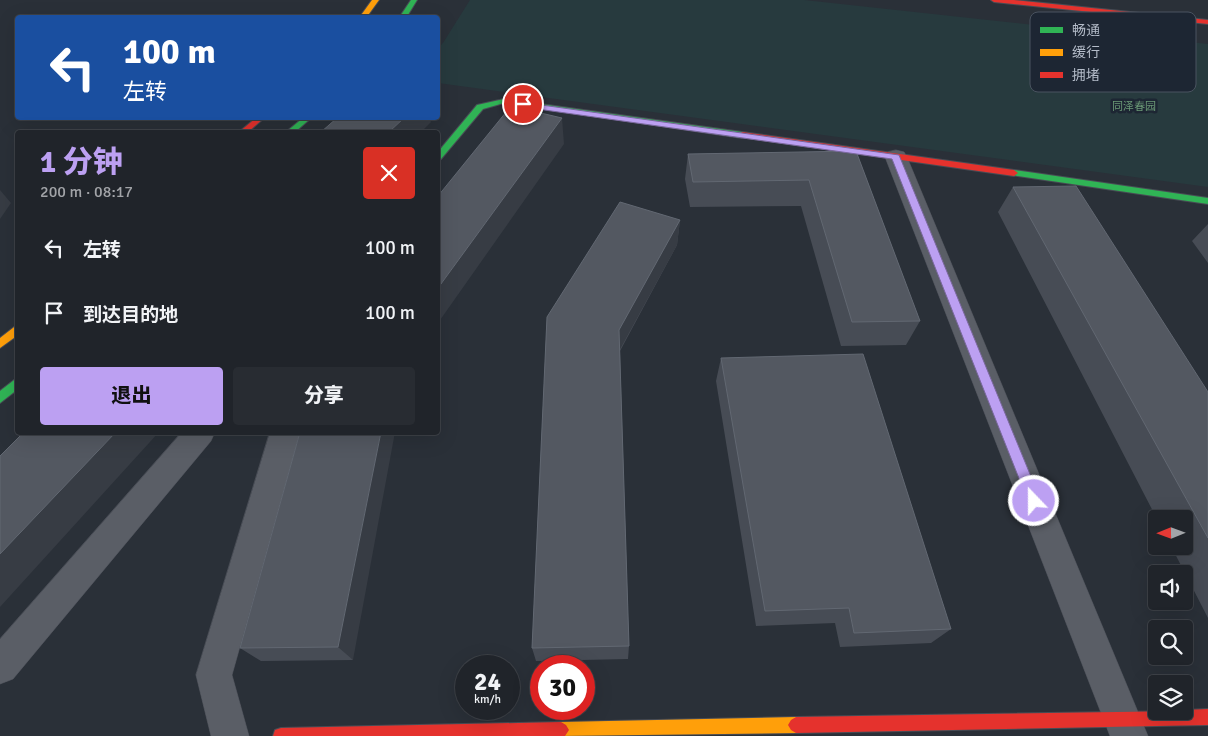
<!DOCTYPE html>
<html lang="zh">
<meta charset="utf-8">
<style>
body{margin:0;font-family:Signika,"Noto Sans SC",sans-serif;background:#282c32;color:#f1f3f6;height:100vh;display:flex;flex-direction:column;font-size:19px;white-space:nowrap}
*{box-sizing:border-box;margin:0}
p{font-size:16px;color:#a2a4a8}
.icon{flex:none;width:28px;height:28px;fill:none;stroke:currentColor;stroke-width:2;stroke-linecap:round;stroke-linejoin:round}
.map{position:relative;flex:1;overflow:hidden}
.details{position:absolute;left:15px;top:130px;width:425px;height:305px;display:flex;flex-direction:column;background:#20242a;border-radius:5px;box-shadow:0 5px 20px #0002,0 0 0 1px #3d4147}
.details>*{flex:none}
.guide{position:absolute;left:15px;top:15px;width:425px;height:105px;border-radius:5px;box-shadow:0 5px 20px #0002,0 0 0 1px #3d4147;background:#1a4fa0;color:#fff;overflow:hidden}
.needle{width:32px;rotate:269deg}
.buttons{position:absolute;left:1148px;top:510px;display:grid;gap:10px}
.buttons a{display:grid;place-items:center;width:45px;height:45px;border-radius:5px;background:#20242a;box-shadow:0 5px 20px #0002,0 0 0 1px #3d4147;font-size:25px}
.speed{position:absolute;left:455px;top:655px;display:flex;gap:10px;font-size:25px;font-weight:700;text-align:center}
.speed>*{display:grid;place-content:center;width:65px;height:65px;border-radius:50%;background:#20242a;box-shadow:0 5px 20px #0002,0 0 0 1px #3d4147;line-height:1}
.speed small{font-size:12px;font-weight:400}
.speed .limit{border:8px solid #d22;background:#fff;color:#111}
.pin{position:absolute;display:grid;place-items:center;width:42px;height:42px;color:#fff;margin:-21px;border:2px solid #fff;border-radius:50%;box-shadow:0 1px 5px #0007}
.me{position:absolute;width:55px;margin:-28px;rotate:338deg;stroke-linejoin:round;filter:drop-shadow(0 0 4px #0008)}
.turn{display:flex;align-items:center;gap:18px;height:105px;padding:0 25px;font-size:22px}
.turn .icon{width:65px;height:65px;stroke-width:2.5}
.turn b{display:block;font-size:35px;line-height:42px}
.round{display:grid;place-items:center;flex:none;width:52px;height:52px;border-radius:5px;background:#282c32}
.headline{display:flex;align-items:center;justify-content:space-between;height:85px;padding:0 25px}
h1{font-size:30px;font-weight:800;line-height:38px;color:#bca0f2}
.cta{display:flex;gap:10px;margin-top:auto;padding:10px 25px}
.cta a{flex:1;height:58px;border-radius:5px;background:#bca0f2;color:#111;font-size:20px;font-weight:800;line-height:58px;text-align:center}
.cta a+a{background:#282c32;color:#f1f3f6}
ul{padding:0;list-style:none}
li{display:flex;align-items:center;gap:15px;height:65px;padding:0 25px}
li div{flex:1}
li b{display:block;font-size:19px}
li em{font-style:normal}
.map>svg:first-child{display:block}
.green{fill:#273a3e}
.lines{fill:none;stroke-linecap:round;stroke-linejoin:round}
.street-casing{stroke:#484c55;stroke-width:1}
.fast-casing{stroke:#484c55;stroke-width:2}
.slow-casing{stroke:#484c55;stroke-width:2}
.jam-casing{stroke:#484c55;stroke-width:2}
.street{fill:#5a5e66;fill-rule:evenodd}
.fast{fill:#30b455;fill-rule:evenodd}
.slow{fill:#ff9f0a;fill-rule:evenodd}
.jam{fill:#e5322d;fill-rule:evenodd}
.wall{fill:#474c55}
.shaded-wall{fill:#373c44}
.building{fill:#535861;stroke:#626872}
.route{fill:#bca0f2;stroke:#7a689d}
.labels{text-anchor:middle;stroke-width:5;stroke-linejoin:round;paint-order:stroke}
.far-park-label{font-size:11px;fill:#6b9a76;stroke:#1d2633}
.key{fill:#1d2633;stroke:#4a5360;stroke-width:1}
.key-label{font-size:14px;fill:#b4bcc9}
</style>
<div class="map">
<svg width="1208" height="736" viewBox="0 0 1208 736">
<rect width="100%" height="100%" fill="#2a3038"/>
<!-- green -->
<path class="green" d="M470,0H804L1208,44V187L438,83V48L443,43Z"/>
<g class="lines">
<defs>
<path id="street" d="M896,150L904,152L907,157L1148,736H1110L885,157L888,152Z
M182,432H215L211,441L13,679L0,684V639Z
M270,432H300L232,675L249,736H211L196,675Z"/>
<path id="fast" d="M411,0H417L406,18H399Z
M504,99L742,132L746,135L742,138L504,103L483,109L441,159L438,160V152L477,105Z
M303,118H311L295,132H286Z
M1014,170L1208,198V204L1011,175L1010,173Z
M18,377V389L0,403V391Z"/>
<path id="slow" d="M372,0H379L366,18H359Z
M18,324V335L0,348V338Z
M796,717L801,720L804,725L801,730L796,733L557,736L553,730L556,725L561,722Z"/>
<path id="jam" d="M991,0H1014L1208,20V24L994,2Z
M256,118H264L248,132H239Z
M742,132L1014,170L1018,173L1014,176L739,137L738,135Z
M1208,709V725L796,733L791,730L788,725L791,720L796,717L1184,711V710Z
M561,722L566,725L569,730L565,736H273L275,730L281,728Z"/>
</defs>
<!-- street casing -->
<use href="#street" class="street-casing"/>
<!-- fast casing -->
<use href="#fast" class="fast-casing"/>
<!-- slow casing -->
<use href="#slow" class="slow-casing"/>
<!-- jam casing -->
<use href="#jam" class="jam-casing"/>
<!-- street -->
<use href="#street" class="street"/>
<!-- fast -->
<use href="#fast" class="fast"/>
<!-- slow -->
<use href="#slow" class="slow"/>
<!-- jam -->
<use href="#jam" class="jam"/>
</g>
<!-- wall -->
<path class="wall" d="M856,151L920,321L906,345L841,346L801,206L690,207L685,179L688,154Z
M1013,187L1208,392V618L1171,546H1184V519H1157L998,212Z
M680,220L677,245L620,351L629,646L628,659L536,661L532,648L547,317Z
M1208,224V263L1192,241Z
M721,358L951,629L931,643L840,647L835,623L756,626L716,381Z
M300,432L353,660L261,661L240,648Z"/>
<!-- shaded-wall -->
<path class="shaded-wall" d="M404,118H429L431,122L421,132H389Z
M562,118L564,144L438,323V288Z
M0,190L11,203L0,219Z
M680,220L677,245L618,353L619,330Z
M116,432H159L0,607V554Z
M381,432H395L353,660L338,647Z"/>
<!-- building -->
<path class="building" d="M511,106L562,118L438,288V196Z
M337,118H404L389,132H321Z
M856,151L920,321L852,322L809,180L693,182L688,154Z
M1076,186L1208,392V538L1013,187Z
M620,202L680,220L619,330L629,646L532,648L547,317Z
M863,354L951,629L854,633L849,608L765,611L721,358Z
M24,432H116L0,554V456Z
M300,432H381L338,647L240,648Z"/>
<!-- route -->
<path class="route" d="M520,102L899,155L1041,501L1039,506L1034,507L1030,506L1028,501L892,159L523,107L520,106Z"/>
<g class="labels">
<!-- far-park labels -->
<g class="far-park-label">
<text x="1134" y="110">同泽春园</text>
</g>
</g>
<!-- legend -->
<rect x="1030" y="12" width="166" height="80" rx="8" class="key"/>
<rect x="1040" y="27" width="23" height="6" fill="#30b455"/>
<rect x="1040" y="49" width="23" height="7" fill="#ff9f0a"/>
<rect x="1040" y="72" width="23" height="6" fill="#e5322d"/>
<g class="key-label">
<text x="1072" y="35">畅通</text>
<text x="1072" y="57">缓行</text>
<text x="1072" y="80">拥堵</text>
</g>
</svg>
<div class="buttons">
<a><svg class="needle" viewBox="-14 -14 28 28"><path d="M0-13l5 13h-10z" fill="#e53935"/><path d="M0 13l5-13h-10z" fill="#a2a4a8"/></svg></a>
<a><svg class="icon" aria-label="sound" viewBox="0 0 24 24"><path d="M4 9h4l5-4v14l-5-4H4zM17 9q2 3 0 6"/></svg></a>
<a><svg class="icon" aria-label="search" viewBox="0 0 24 24"><circle cx="10" cy="10" r="6"/><path d="M15 15l6 6"/></svg></a>
<a><svg class="icon" aria-label="layers" viewBox="0 0 24 24"><path d="M12 4l9 5-9 5-9-5zM3 14l9 5 9-5"/></svg></a>
</div>
<div class="speed"><div>24<small>km/h</small></div><div class="limit">30</div></div>
<div class="pin" style="left:523px;top:104px;background:#d93025"><svg class="icon" aria-label="arrive" viewBox="0 0 24 24"><path d="M6 21V4h12l-3 4 3 4H6"/></svg></div>
<svg class="me" style="left:1034px;top:501px" viewBox="-20 -20 40 40"><circle r="17" fill="#bca0f2" stroke="#fff" stroke-width="3"/><path d="M0-11L8 9 0 5-8 9z" fill="#fff"/></svg>
<div class="guide">
<div class="turn"><svg class="icon" aria-label="left" viewBox="0 0 24 24"><path d="M17 20v-9H6M10 6l-5 5 5 5"/></svg><div><b>100 m</b>左转</div></div>
</div>
<section class="details">
<div class="headline"><div><h1>1 分钟</h1><p>200 m · 08:17</p></div><a class="round" style="background:#d93025;color:#fff"><svg class="icon" aria-label="close" viewBox="0 0 24 24"><path d="M6 6l12 12M18 6L6 18"/></svg></a></div>
<ul>
<li><svg class="icon" aria-label="left" viewBox="0 0 24 24"><path d="M17 20v-9H6M10 6l-5 5 5 5"/></svg><div><b>左转</b></div><em>100 m</em></li>
<li><svg class="icon" aria-label="arrive" viewBox="0 0 24 24"><path d="M6 21V4h12l-3 4 3 4H6"/></svg><div><b>到达目的地</b></div><em>100 m</em></li>
</ul>
<div class="cta"><a>退出</a><a>分享</a></div>
</section>
</div>
